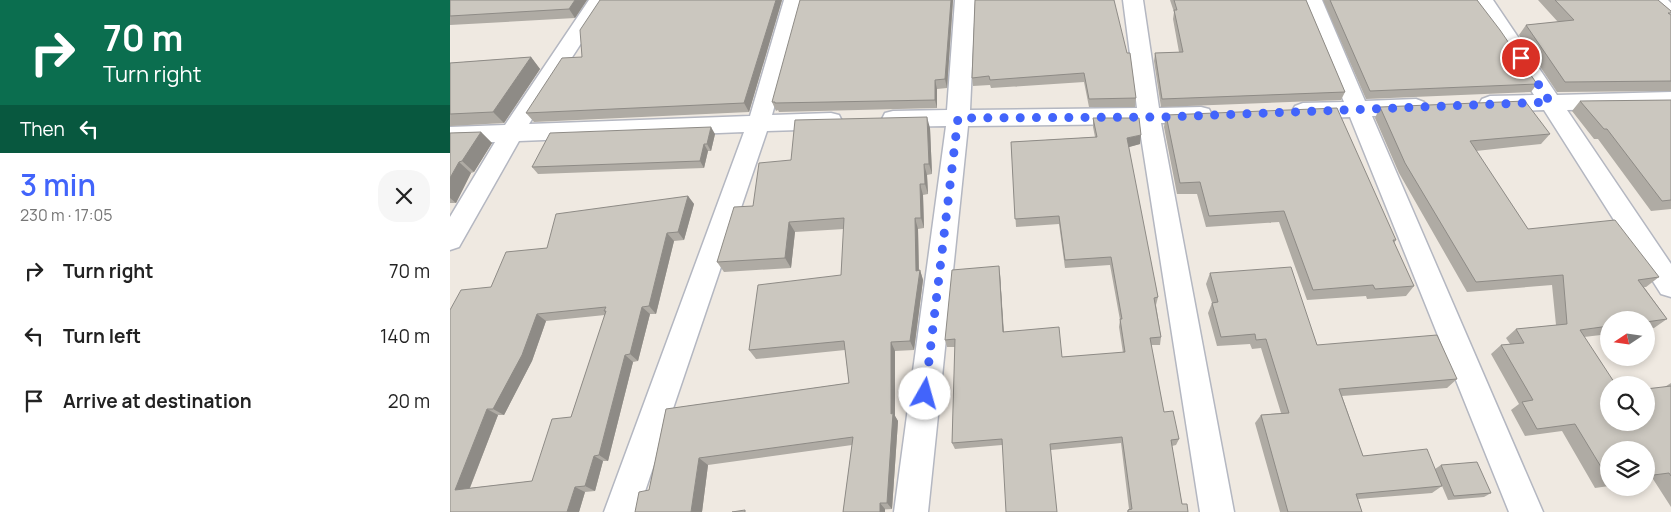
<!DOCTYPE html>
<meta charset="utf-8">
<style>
body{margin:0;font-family:Manrope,sans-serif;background:#f6f6f6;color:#222;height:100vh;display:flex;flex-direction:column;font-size:19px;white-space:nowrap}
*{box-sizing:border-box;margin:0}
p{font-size:16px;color:#767676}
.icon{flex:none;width:28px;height:28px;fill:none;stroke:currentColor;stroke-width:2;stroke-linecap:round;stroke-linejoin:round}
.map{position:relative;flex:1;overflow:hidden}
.panel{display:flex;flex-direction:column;background:#fff;width:450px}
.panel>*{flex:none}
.hud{background:#0b6e4f;color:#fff;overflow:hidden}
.needle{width:32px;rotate:257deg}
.buttons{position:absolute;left:1150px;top:311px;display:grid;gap:10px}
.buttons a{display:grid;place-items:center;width:55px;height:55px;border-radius:50%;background:#fff;box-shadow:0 2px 8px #0003;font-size:25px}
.pin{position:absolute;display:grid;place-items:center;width:42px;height:42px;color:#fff;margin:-21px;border:2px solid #fff;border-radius:50%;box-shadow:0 1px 5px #0007}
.me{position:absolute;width:55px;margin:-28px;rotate:7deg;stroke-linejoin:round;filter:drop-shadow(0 0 4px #0008)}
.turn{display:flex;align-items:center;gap:18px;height:105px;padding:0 20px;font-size:22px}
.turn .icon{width:65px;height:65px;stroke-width:2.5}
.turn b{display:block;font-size:35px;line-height:42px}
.then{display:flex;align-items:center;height:48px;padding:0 20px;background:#0003;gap:10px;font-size:19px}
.round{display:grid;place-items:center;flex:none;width:52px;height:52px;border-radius:20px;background:#f6f6f6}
.summary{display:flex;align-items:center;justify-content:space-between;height:85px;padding:0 20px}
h1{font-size:30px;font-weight:600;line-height:38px;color:#4264fb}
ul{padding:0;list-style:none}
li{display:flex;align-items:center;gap:15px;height:65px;padding:0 20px}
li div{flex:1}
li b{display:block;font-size:19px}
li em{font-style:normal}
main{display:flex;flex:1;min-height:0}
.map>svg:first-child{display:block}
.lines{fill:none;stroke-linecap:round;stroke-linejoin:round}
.street-casing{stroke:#b4b7c1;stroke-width:3}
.street{fill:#fff;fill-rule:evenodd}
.wall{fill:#afaba4;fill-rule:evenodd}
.shaded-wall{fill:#8e8b86}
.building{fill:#cbc7bf;stroke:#8e8b86;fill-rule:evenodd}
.route{stroke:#4264fb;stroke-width:9;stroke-dasharray:0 16.2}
</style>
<main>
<section class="panel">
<div class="hud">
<div class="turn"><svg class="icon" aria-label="right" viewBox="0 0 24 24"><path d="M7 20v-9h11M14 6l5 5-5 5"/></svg><div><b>70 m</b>Turn right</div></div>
<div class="then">Then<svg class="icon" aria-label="left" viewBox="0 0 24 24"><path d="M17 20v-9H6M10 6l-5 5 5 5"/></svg></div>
</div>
<div class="summary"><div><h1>3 min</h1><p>230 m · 17:05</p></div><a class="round"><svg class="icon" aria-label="close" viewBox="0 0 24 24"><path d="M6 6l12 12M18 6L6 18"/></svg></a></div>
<ul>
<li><svg class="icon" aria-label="right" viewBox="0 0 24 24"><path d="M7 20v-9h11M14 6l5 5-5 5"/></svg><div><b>Turn right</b></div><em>70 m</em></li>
<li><svg class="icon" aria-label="left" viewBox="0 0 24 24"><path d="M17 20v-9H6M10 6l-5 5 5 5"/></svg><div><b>Turn left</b></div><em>140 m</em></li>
<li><svg class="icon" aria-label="arrive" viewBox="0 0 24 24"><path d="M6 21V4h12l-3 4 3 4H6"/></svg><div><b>Arrive at destination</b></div><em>20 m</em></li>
</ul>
</section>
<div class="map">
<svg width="1221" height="512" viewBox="0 0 1221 512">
<rect width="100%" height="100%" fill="#efe9e1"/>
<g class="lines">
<defs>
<path id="street" d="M139,0H159L79,124L300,116L334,0H354L322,115L381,113L389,115L392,121L389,127L381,129L317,131L188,512H154L294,132L69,141L9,247L0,250V217L45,142L0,143V127L55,125Z
M505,0H525L520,110L687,108L673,0H693L709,108L751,107L759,109L762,115L759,121L751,123H711L784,512H750L689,124L518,126L478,512H444L496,126L443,127L435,125L432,119L435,113L443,111L497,110Z
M852,0H872L915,101L966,99L974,102L977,107L974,112L966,115L922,116L1093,512H1059L900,117L853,119L845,116L842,111L845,106L853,103L894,102Z
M1023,0H1043L1107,95L1221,92V108L1117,110L1221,264V297L1211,294L1094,110L1040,112L1032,109L1029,104L1032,99L1040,96L1084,95Z
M1197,0H1218L1221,3V21L1214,19Z"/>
</defs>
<!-- street casing -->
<use href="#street" class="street-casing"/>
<!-- street -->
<use href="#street" class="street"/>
</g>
<!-- wall -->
<path class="wall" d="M0,0H137L125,18L0,25Z
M332,0L299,112L84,122L76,113L132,57Z
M503,0L497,88L487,89V108L329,112L328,110L326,111L322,102Z
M525,0L686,98L685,107H639L634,82L541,88L540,85L523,86L522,78Z
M720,0H856L895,92L891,100L711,107L704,61L705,53L729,52L723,19L724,12Z
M873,0H1027L1087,84L1081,92L916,99Z
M1088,0H1208L1221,11L1220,15H1221V91L1107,92L1069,35L1076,25L1108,22Z
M81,57L90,69L54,123L0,126V63Z
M1221,100V209L1201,211L1148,139H1144L1122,111L1130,101Z
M930,107L1100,134L1091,144L1026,151L1078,229L1209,277L1196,287H1194L1217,319L1204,328L1196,329V320H1159V334L1134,337L1159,422L1221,383V507L1203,479L1196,480V450H1159V486L1145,488L1112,431L1075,436L1061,410L1069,404L1041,354L1051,345L1060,344L1056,338L1066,329L1106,325L1102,285L1017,292L949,173L925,118Z
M716,115L946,240L944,243L964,286L956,296L917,299L916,296L857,300L829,222L756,227L747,194H727L714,127Z
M643,118L690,144L678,147L708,297L706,305L711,337L710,345H701L714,412L729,439L726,445L722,446L732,504L738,512H677L678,510L679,509L671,443L601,450L552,445L505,449L502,443L505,347H497L495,340L550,274L554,332L612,357L673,353L669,327L670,320L660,265L615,268L609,224L566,227L561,142L645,137L643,127Z
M480,128L482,174L477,175L478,194L473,195L474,228L468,229L469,271L470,270L473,280L464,350L445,351V416L448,421L442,509L393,512L402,445L258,465L252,512H185L199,490L216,409L399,383L395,350L306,359L299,350L391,275L394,229L345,232L341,268L274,272L267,262L303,206L341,160Z
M31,132L42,143L24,172L21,173L6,203H0V133Z
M265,134L261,151H258L254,168L88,174L82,167Z
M238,196L244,204L234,240L224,241L206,314H200L188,361L183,362L158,461H153L145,491L135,492L129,512H0L41,287L97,248ZM155,315L121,417L82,481L20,488L48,415H54L82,361L96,321Z
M760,273L867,345L1007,379L997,388L892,396L913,456L985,469L991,465L1041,493L1034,497L998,500L992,486L982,493L908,499L912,512H830L805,423L811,415L831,413L811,348L802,349L800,344L767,346L758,313L762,303L756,284Z"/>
<!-- shaded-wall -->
<path class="shaded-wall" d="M125,0H137L125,18L119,9Z
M326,0H332L299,112L294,103Z
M501,0H503L497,88L495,79Z
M81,57L90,69L54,123L43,112Z
M485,80L487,89V108L485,100Z
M477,117L480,128L482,174L479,164Z
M261,127L265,134L261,151L257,144Z
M31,132L42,143L24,172L12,161Z
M691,135L690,144L676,148L677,138Z
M254,144L258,151L254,168L250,161Z
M9,162L21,173L6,203L0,198V178Z
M474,164L477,175L478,194L475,184Z
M470,184L473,195L474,228L471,218Z
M238,196L244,204L234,240L228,232Z
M465,218L468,229L469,280L470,270L473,280L464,350L460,341L466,271Z
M339,222L345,232L341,268L335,258Z
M217,233L224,241L206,314L199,306Z
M549,266L550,274L554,339L553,332Z
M192,307L200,314L188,361L180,354Z
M87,314L96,321L82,361L54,415L43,409Z
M441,342L445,351V416L448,421L442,509L437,503L441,414Z
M175,355L183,362L158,461L149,455Z
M37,409L48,415L17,495L5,490Z
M144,456L153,461L145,491L135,486Z
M249,458L258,465L252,512H241Z
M125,487L135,492L129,512H117Z
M430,503L435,509V512H430Z"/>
<!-- building -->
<path class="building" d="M0,0H125L119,9L0,16Z
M150,0H326L294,103L76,113L112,58L132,57L130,30Z
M350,0H501L495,79L485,80V100L325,103V102H322Z
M525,0H664L677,53H680L686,98L639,99L634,73L540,80L539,76L522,78Z
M724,0H856L895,92L712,99L705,53L733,52L724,10H727Z
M880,0H1027L1050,30L1087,84L920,91Z
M1105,0H1208L1221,11V13H1218L1221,15V81L1115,82L1076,25L1124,20Z
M81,57L43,112L0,114V63Z
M1221,100V200L1212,201L1157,129H1154L1130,101Z
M1075,101L1100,134L1020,141L1078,229L1165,220L1209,277L1188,280L1217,319L1196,322V320H1159V326L1130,330L1166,385H1159V422H1196V389L1221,386V476L1219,473L1196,476V450H1159V480L1125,424L1087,429L1072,402L1083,400L1051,345L1074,343L1066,329L1117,324L1113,275L1026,282L955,163L930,107Z
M887,108L946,240H943L964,286L925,289L923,285L863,290L834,211L759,216L750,182L730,183L716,115Z
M477,117L479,164H474L475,184H470L471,218H465L466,271L470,270L460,341L441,342V414L443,413L437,503H430V512H393L403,437L249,458L241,512H185L189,492L199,490L216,409L399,383L394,341L299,350L308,285L391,275L394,218L339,222L335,258L267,262L284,207L303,206L309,163L341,160L345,120Z
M643,118H689L691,135L677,138L708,297L704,298L711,337L700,338L714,412L723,411L729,439L721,440L732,504H737L738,512H678V510L682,509L672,437L600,444L607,512H556L552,439L502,443L505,339L495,340L502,270L549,266L553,332L609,327L612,357L675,352L670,319H672L661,257L615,260L609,216L565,219L561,142L647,137Z
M261,127L257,144H254L250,161L82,167L100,133Z
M31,132L12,161L9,162L0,178V133Z
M238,196L228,232L217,233L199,306L192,307L180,354L175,355L149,455L144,456L135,486L125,487L117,512H0V310L11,290L41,287L56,252L97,248L106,214ZM156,307L154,311H156L121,417L102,419L82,481L5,490L37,409H43L72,355L87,314Z
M841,267L867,345L987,335L1007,379L889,389L913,456L977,449L992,486L906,494L912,512H838L811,415L839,413L816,339L806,340L805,334L771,337L762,303L768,302L760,273Z
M1027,462L1041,493L1004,496L991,465Z
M295,510V512H282Z"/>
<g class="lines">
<!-- route -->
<path class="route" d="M475,394L508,118L715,117L1100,102L1071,58"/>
</g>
</svg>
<div class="buttons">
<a><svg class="needle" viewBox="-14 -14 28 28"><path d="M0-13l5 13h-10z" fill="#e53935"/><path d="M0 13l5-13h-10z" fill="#767676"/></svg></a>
<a><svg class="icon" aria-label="search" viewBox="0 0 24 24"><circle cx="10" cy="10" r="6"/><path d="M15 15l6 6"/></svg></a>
<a><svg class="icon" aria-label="layers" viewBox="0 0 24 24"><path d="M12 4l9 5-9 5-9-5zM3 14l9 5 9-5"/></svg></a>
</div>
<div class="pin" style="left:1071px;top:58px;background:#d93025"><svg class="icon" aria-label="arrive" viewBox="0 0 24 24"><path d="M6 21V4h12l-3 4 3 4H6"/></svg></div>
<svg class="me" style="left:475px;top:394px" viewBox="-20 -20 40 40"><circle r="19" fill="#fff"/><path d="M0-13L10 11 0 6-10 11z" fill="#4264fb"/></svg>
</div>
</main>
